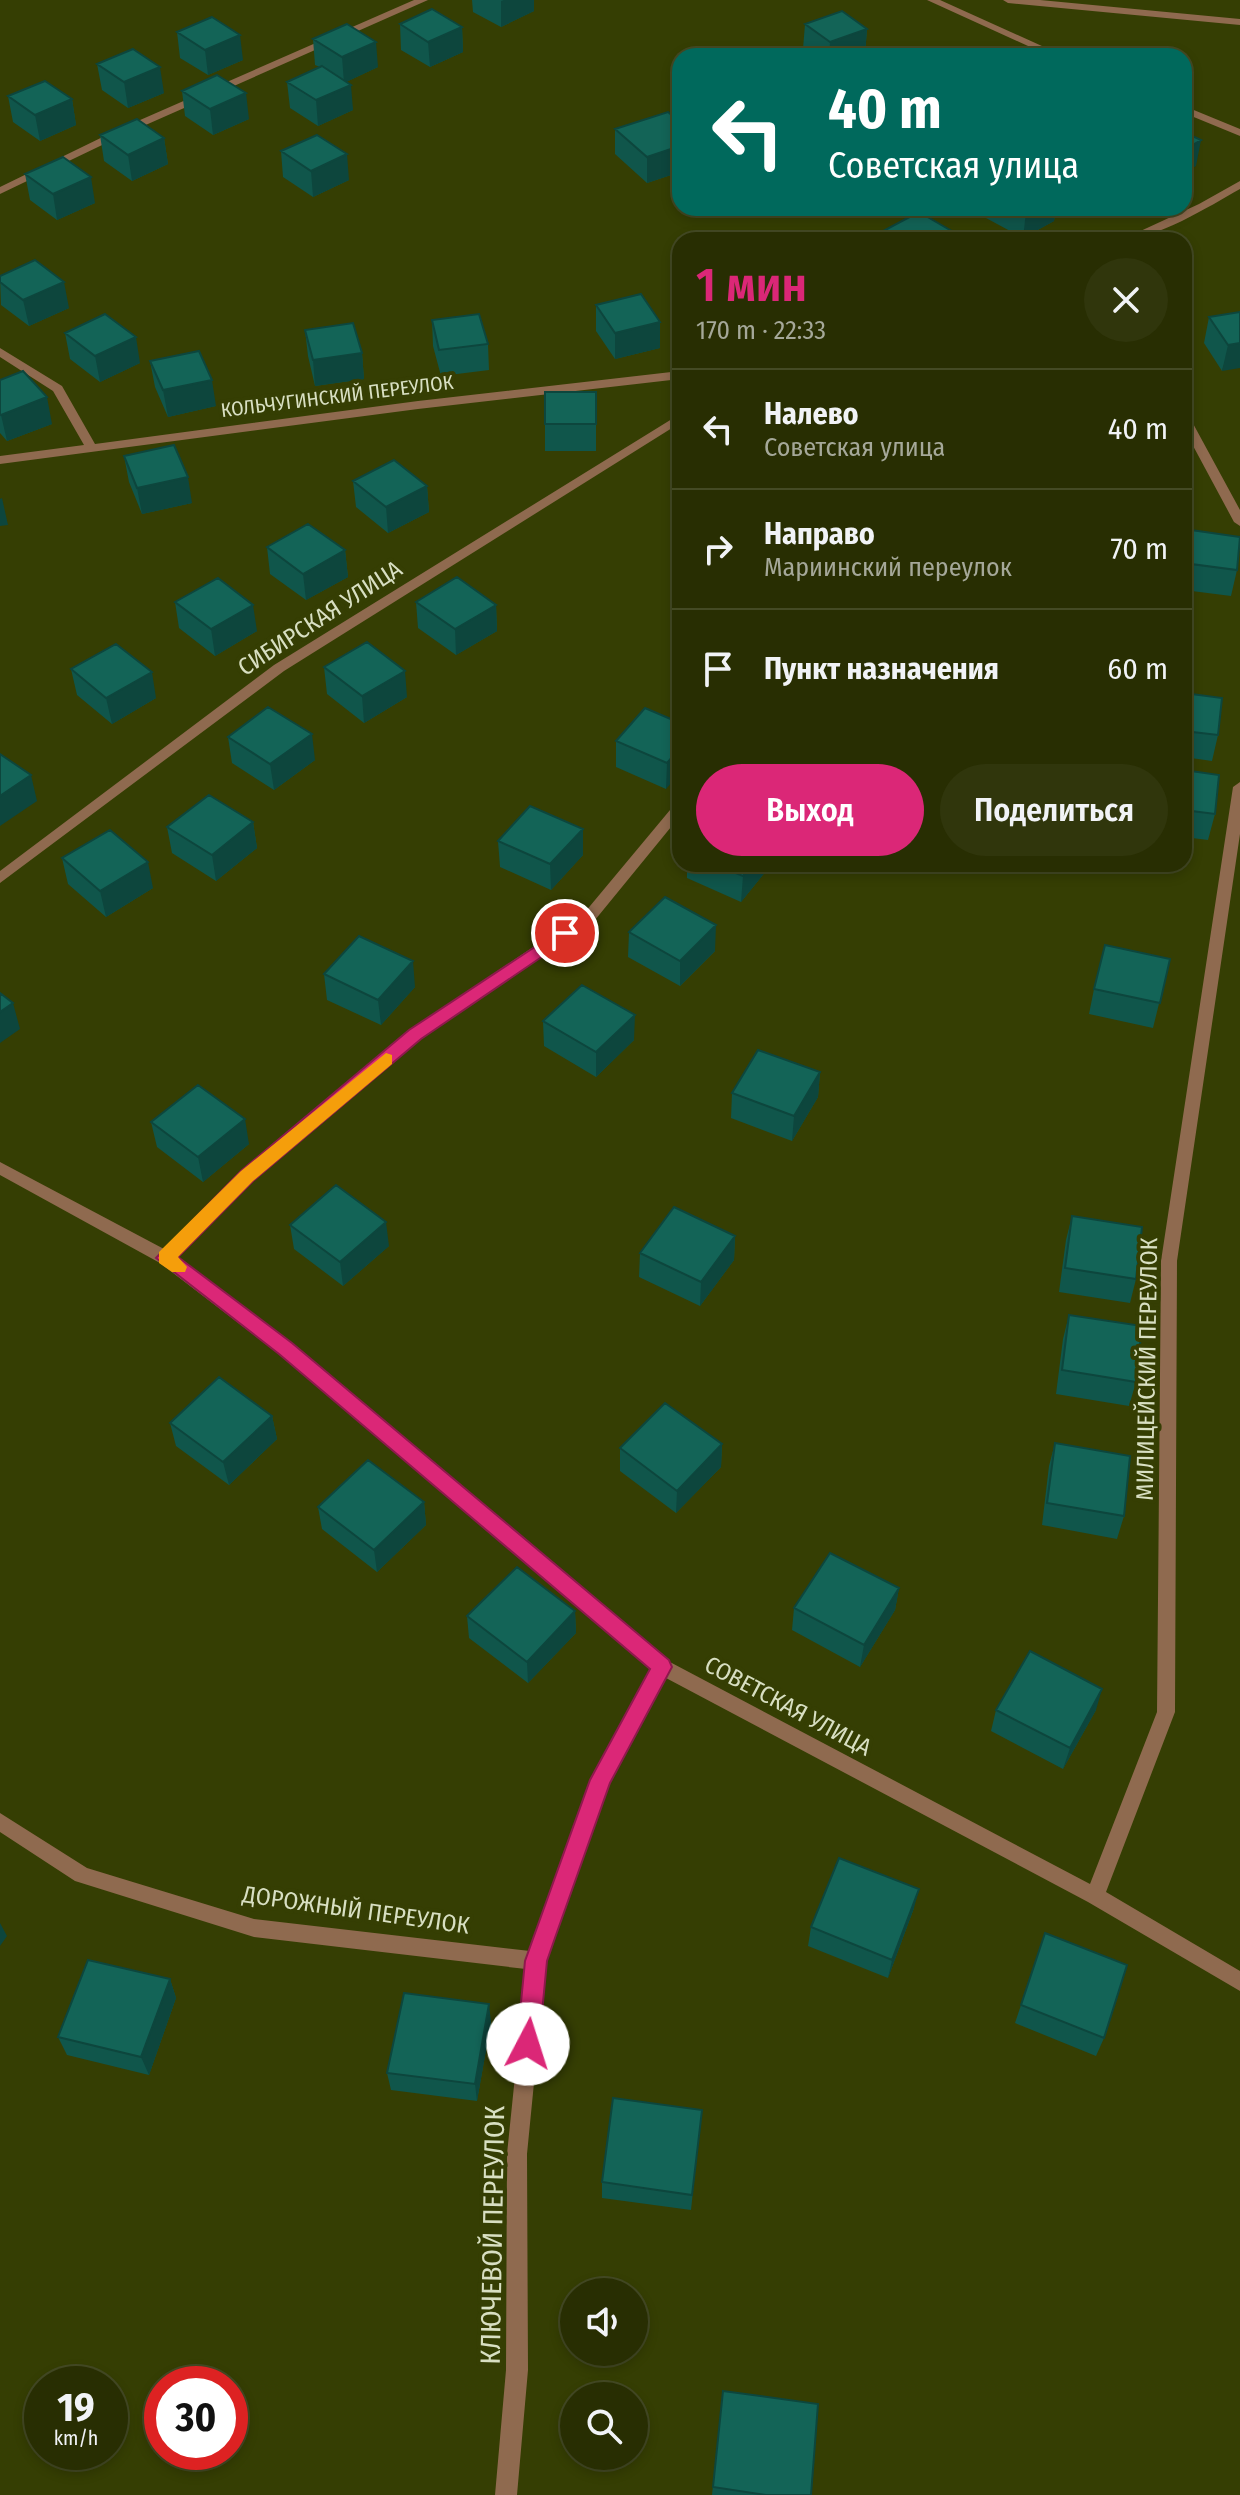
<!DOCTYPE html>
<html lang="ru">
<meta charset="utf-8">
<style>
body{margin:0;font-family:"Fira Sans Condensed",sans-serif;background:#30360c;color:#f1f3f6;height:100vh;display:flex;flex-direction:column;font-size:30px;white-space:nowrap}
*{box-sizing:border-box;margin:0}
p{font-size:26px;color:#a5a899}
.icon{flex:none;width:44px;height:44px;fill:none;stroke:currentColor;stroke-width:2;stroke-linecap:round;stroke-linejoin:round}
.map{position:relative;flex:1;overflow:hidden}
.drawer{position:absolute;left:672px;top:232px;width:520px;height:640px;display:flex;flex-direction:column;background:#282e02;border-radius:24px;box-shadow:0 4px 12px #0003,0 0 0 2px #444a24}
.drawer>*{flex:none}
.guide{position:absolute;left:672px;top:48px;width:520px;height:168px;border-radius:24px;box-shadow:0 4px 12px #0003,0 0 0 2px #444a24;background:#00695c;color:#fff;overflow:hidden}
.buttons{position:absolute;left:560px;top:2278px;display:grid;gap:16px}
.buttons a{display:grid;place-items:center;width:88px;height:88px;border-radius:50%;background:#282e02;box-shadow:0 4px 12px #0003,0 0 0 2px #444a24;font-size:40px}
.speed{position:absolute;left:24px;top:2366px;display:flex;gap:16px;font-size:40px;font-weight:700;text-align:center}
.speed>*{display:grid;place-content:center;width:104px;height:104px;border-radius:50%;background:#282e02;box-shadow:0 4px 12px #0003,0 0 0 2px #444a24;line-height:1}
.speed small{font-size:20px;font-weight:400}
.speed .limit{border:12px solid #d22;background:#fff;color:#111}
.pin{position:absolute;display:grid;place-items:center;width:68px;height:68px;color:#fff;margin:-34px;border:4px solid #fff;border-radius:50%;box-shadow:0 2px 8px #0007}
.me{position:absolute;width:88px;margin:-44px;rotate:5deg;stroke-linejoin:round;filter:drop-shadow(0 0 6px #0008)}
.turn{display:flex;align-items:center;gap:28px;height:168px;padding:0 24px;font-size:36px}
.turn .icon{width:104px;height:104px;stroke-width:2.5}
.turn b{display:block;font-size:56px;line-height:68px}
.round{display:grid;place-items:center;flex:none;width:84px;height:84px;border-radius:42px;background:#30360c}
.head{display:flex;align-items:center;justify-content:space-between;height:136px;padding:0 24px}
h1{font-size:48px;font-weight:600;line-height:60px;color:#db2777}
.action{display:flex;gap:16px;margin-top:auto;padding:16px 24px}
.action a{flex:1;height:92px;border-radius:48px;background:#db2777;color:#fff;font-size:32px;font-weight:600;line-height:92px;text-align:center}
.action a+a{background:#30360c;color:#f1f3f6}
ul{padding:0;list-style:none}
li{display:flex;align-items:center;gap:24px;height:120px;padding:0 24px;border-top:2px solid #444a24}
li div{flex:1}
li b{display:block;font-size:30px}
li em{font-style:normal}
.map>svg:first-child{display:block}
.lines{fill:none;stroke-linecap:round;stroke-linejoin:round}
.minor{fill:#8f6a4f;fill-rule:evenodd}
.tertiary{fill:#8f6a4f;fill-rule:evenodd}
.wall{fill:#10564b}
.shaded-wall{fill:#0d463d}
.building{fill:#136457;stroke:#0d463d;stroke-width:2}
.route{fill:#db2777;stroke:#8e194d;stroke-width:2}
.slow{fill:#f59e0b}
.labels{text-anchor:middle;stroke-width:8;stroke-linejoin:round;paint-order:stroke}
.far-street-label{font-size:20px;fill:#d8dfc2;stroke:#353e03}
.street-label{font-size:24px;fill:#d8dfc2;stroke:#353e03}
.near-street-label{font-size:28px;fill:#d8dfc2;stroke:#353e03}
</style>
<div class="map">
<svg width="1240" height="2495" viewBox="0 0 1240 2495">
<rect width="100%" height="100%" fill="#353e03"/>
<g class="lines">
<!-- minor -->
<path class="minor" d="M414,0H428L123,135L0,194V187L115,131Z
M1240,181V189C1210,206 1155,240 1121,240L1199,204Z
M0,348L62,386L95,444L418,401L680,371V379L418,409L0,464V456L84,445L53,391L0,357Z
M680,414V423L284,671L0,883V871L274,665Z
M1184,414L1190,418L1240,510V526L1234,522L1184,429Z
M1240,782V834L1177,1261L1175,1712L1106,1892L1240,1971V1991L1088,1902L666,1678L609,1783L546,1961L527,2154L528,2370L517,2495H495L506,2370L507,2154L526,1969L254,1937L75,1881L0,1832V1813L87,1868L254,1919L530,1951L592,1780L651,1669L279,1354L160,1263L0,1175V1162L164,1249L241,1172L410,1030L585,912L675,804L680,802V816L595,920L420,1038L253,1180L177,1257L291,1344L668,1661L1090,1884L1157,1712L1161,1261L1233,787Z"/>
<!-- tertiary -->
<path class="tertiary" d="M927,0H940L1064,56H1050Z
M1003,0H1040L1240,19V25L1008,3Z
M1184,106L1240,129V136L1184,113Z"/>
</g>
<!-- wall -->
<path class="wall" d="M472,0H534V11L501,27L473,12Z
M400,24L462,27L463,52L430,67L401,50Z
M805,24L867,29L865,55L861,56H813L803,49Z
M177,32L243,60L208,75L180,58Z
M313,39L378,67L346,82L353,110L318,126L290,108L287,82L320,67L315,65Z
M97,64L164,93L128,108L102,90Z
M182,91L249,119L213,135L185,116Z
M8,96L72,99L76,125L40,141L13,122Z
M680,122V172L647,183L615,154V129Z
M100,135L164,138L168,164L132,181L104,161Z
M281,151L349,180L313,197L283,177Z
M25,174L95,203L57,220L30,200Z
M987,208H1056L1054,221L1023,238L986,218Z
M885,230L955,233L954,240H885Z
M0,276L69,308L29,326L1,305Z
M680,281V316L675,308V282Z
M596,305L660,322V348L615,359L596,331Z
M1240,312L1222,371L1204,343L1209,317Z
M432,320L488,344L489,370L441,376L433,346Z
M305,330L362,353L364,379L315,386L308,356Z
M65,333L140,363L100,382L70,359Z
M150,361L216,406L168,417L155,387Z
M0,380L52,424L7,441L0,433Z
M596,392V451H545V424Z
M680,455V489L674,485V459Z
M124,456L192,503L142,514L129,482Z
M353,481L427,486L429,512L388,533L356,507Z
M1184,529L1237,570L1231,596L1184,590Z
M267,547L345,550L348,577L306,600L270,574Z
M175,602L257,631L215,656L179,628Z
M416,602L496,605L497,631L456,655L418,628Z
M324,667L407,697L364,723L327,694Z
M71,669L156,698L112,724L77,695Z
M1184,693L1218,735L1212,761L1184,757Z
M680,723L666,789L616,767V741Z
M228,737L315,760L274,790L232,763Z
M1184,770L1215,814L1208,840L1184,837Z
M253,822L257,848L216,881L172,853L167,827Z
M583,829V855L551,890L500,867L498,841Z
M62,858L153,888L106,917L68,884Z
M687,864H770V866L741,902L687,878Z
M629,932L715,951L680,986L628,957Z
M1170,959L1153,1028L1089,1014L1094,989Z
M324,974L415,987L381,1025L327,1000Z
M543,1021L634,1040L596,1077L544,1046Z
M820,1072L818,1097L792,1141L731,1118L732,1093Z
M151,1122L249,1144L203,1182L157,1147Z
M1072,1216L1136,1279L1130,1303L1059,1292L1066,1240Z
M290,1225L389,1246L343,1286L294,1249Z
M735,1236L734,1260L700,1306L639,1277L640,1253Z
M1069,1315L1136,1382L1129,1406L1056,1394L1063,1339Z
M272,1416L277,1439L229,1485L176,1446L170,1423Z
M1055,1443L1124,1516L1117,1539L1042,1525L1049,1466Z
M722,1444L721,1467L676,1513L620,1471V1448Z
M424,1502L426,1525L377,1572L322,1529L318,1507Z
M899,1588L895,1610L860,1667L792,1630L794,1608Z
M575,1611L576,1633L528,1683L469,1638L467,1616Z
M996,1710H1096L1063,1769L991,1731Z
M914,1908L888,1978L808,1946L811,1927Z
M1045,1933L1104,2038L1096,2056L1015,2023Z
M170,1979L176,1998L149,2075L67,2055L58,2037Z
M491,2022L477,2101L391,2090L387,2073Z
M700,2126L691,2210L602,2198V2182Z
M723,2391L811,2495H712Z"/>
<!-- shaded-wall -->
<path class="shaded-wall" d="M504,0H534V11L501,27V1Z
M462,27L463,52L430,67L428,42Z
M867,29L865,55L861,56H829L830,42Z
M240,35L243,60L208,75L205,50Z
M376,42L378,67L344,83L342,57Z
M160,67L164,93L128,108L124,82Z
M351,85L353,110L318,126L316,100Z
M246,93L249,119L213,135L210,109Z
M72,99L76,125L40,141L35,115Z
M164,138L168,164L132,181L128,155Z
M1201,140L1196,166L1184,173V150Z
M680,146V172L647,183V157Z
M347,154L349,180L313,197L311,171Z
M91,177L95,203L57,220L53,194Z
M1034,208H1056L1054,221L1023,238L1026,212Z
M955,233L954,240H942Z
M64,282L69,308L29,326L23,300Z
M660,322V348L615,359V333Z
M136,337L140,363L100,382L95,356Z
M1240,343V368L1222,371L1228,345Z
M362,353L364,379L315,386L313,360Z
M212,380L216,406L168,417L163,390Z
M47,397L52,424L7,441L1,415Z
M188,477L192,503L142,514L137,488Z
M427,486L429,512L388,533L386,507Z
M2,498L8,525L0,526V499Z
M345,550L348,577L306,600L303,574Z
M253,605L257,631L215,656L211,629Z
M496,605L497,631L456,655L455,629Z
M405,671L407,697L364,723L362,696Z
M152,672L156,698L112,724L106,698Z
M312,734L315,760L274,790L270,764Z
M680,748V773L666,789L667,763Z
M31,775L37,801L0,826V796Z
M253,822L257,848L216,881L212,855Z
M583,829V855L551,890L550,864Z
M148,862L153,888L106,917L100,891Z
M752,864H770V866L741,902L743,876Z
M716,925L715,951L680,986V961Z
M413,961L415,987L381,1025L378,1000Z
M13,1003L20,1029L0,1043V1012Z
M635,1015L634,1040L596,1077V1052Z
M820,1072L818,1097L792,1141L794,1116Z
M245,1119L249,1144L203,1182L198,1157Z
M386,1222L389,1246L343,1286L340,1262Z
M735,1236L734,1260L700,1306L701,1282Z
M272,1416L277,1439L229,1485L223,1462Z
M722,1444L721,1467L676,1513L677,1491Z
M424,1502L426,1525L377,1572L374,1550Z
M899,1588L895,1610L860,1667L864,1645Z
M575,1611L576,1633L528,1683L527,1662Z
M1102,1689L1096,1710L1063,1769L1070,1748Z
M919,1889L914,1908L888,1978L892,1960Z
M0,1923L7,1936L0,1946Z
M170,1979L176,1998L149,2075L141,2057Z
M489,2004L491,2022L477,2101L475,2084Z"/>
<!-- building -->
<path class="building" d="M432,9L462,27L428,42L400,24Z
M842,11L867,29L830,42L805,24Z
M212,17L240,35L205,50L177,32Z
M347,24L376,42L342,57L313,39Z
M965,48L981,56H950Z
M133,49L160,67L124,82L97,64Z
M322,66L351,85L316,100L287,82Z
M217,75L246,93L210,109L182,91Z
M45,81L72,99L35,115L8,96Z
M668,112L680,122V146L647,157L615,129Z
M137,119L164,138L128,155L100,135Z
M1184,132L1201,140L1184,150Z
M317,135L347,154L311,171L281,151Z
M63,157L91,177L53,194L25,174Z
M1018,208H1034L1026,212Z
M919,212L955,233L942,240H903L885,230Z
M35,260L64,282L23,300L0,282V276Z
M641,294L660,322L615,333L596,305Z
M1240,312V343L1228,345L1209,317Z
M105,314L136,337L95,356L65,333Z
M479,314L488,344L439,350L432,320Z
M353,323L362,353L313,360L305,330Z
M199,351L212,380L163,390L150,361Z
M23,371L47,397L1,415L0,414V380Z
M545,392H596V424H545Z
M174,445L188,477L137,488L124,456Z
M680,455V463L674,459Z
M394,460L427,486L386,507L353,481Z
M308,524L345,550L303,574L267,547Z
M1184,529L1240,537L1237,570L1184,563Z
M457,577L496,605L455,629L416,602Z
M218,578L253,605L211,629L175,602Z
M367,642L405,671L362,696L324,667Z
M116,644L152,672L106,698L71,669Z
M1184,693L1222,698L1218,735L1184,731Z
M268,707L312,734L270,764L228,737Z
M645,708L680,723V748L667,763L616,741Z
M0,754L31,775L0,796Z
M1184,770L1219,775L1215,814L1184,810Z
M209,795L253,822L212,855L167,827Z
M530,806L583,829L550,864L498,841Z
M110,830L148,862L100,891L62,858Z
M714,864H752L743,876Z
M665,897L716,925L680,961L629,932Z
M359,936L413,961L378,1000L324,974Z
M1105,945L1170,959L1160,1003L1094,989Z
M582,985L635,1015L596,1052L543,1021Z
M0,993L13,1003L0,1012Z
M758,1050L820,1072L794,1116L732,1093Z
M198,1085L245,1119L198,1157L151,1122Z
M336,1185L386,1222L340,1262L290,1225Z
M674,1207L735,1236L701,1282L640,1253Z
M1072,1216L1142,1227L1136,1279L1065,1268Z
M1069,1315L1142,1326L1136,1382L1062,1370Z
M219,1377L272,1416L223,1462L170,1423Z
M665,1403L722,1444L677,1491L620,1448Z
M1055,1443L1130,1456L1124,1516L1047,1503Z
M368,1460L424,1502L374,1550L318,1507Z
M830,1553L899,1588L864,1645L794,1608Z
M517,1567L575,1611L527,1662L467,1616Z
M1030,1651L1102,1689L1070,1748L996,1710Z
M839,1858L919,1889L892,1960L811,1927Z
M1045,1933L1127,1965L1104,2038L1021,2005Z
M88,1960L170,1979L141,2057L58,2037Z
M404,1993L489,2004L475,2084L387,2073Z
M613,2098L702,2110L692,2195L602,2182Z
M723,2391L818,2404L811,2495H766L713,2487Z"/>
<!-- route -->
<path class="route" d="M565,927L571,929V937L421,1039L253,1181L178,1257L292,1343L669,1660L672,1667L610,1783L556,1935L547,1961L539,2044L536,2052L528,2055L520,2052L517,2044L525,1961L590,1780L650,1669L279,1354L156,1258L241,1171L409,1030Z"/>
<!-- slow -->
<path class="slow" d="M386,1053L392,1055V1064L253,1181L178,1257L187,1267L185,1272H172L159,1263V1252L241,1171Z"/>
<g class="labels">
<!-- far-street labels -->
<g class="far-street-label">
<text transform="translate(337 396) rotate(-7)" y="7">КОЛЬЧУГИНСКИЙ ПЕРЕУЛОК</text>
</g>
<!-- street labels -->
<g class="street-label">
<text transform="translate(320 618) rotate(-33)" y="8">СИБИРСКАЯ УЛИЦА</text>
<text transform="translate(1147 1369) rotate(-89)" y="8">МИЛИЦЕЙСКИЙ ПЕРЕУЛОК</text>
<text transform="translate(788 1706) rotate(28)" y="8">СОВЕТСКАЯ УЛИЦА</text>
<text transform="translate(356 1910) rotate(8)" y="8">ДОРОЖНЫЙ ПЕРЕУЛОК</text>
</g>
<!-- near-street labels -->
<g class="near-street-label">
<text transform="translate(492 2235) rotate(-89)" y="10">КЛЮЧЕВОЙ ПЕРЕУЛОК</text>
</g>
</g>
</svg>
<div class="buttons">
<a><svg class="icon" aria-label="sound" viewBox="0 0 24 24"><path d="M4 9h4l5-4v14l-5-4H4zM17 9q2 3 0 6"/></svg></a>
<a><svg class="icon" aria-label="search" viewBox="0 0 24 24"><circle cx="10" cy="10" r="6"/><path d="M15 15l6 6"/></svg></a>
</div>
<div class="speed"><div>19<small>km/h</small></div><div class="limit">30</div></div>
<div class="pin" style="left:565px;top:933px;background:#d93025"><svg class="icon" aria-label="arrive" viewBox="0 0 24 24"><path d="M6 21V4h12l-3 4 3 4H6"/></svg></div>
<svg class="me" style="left:528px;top:2044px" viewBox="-20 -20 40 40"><circle r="19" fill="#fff"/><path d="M0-13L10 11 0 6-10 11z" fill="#db2777"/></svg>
<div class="guide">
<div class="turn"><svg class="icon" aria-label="left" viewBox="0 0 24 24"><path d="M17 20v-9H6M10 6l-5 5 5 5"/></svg><div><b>40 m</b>Советская улица</div></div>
</div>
<section class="drawer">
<div class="head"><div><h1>1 мин</h1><p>170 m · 22:33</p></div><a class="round"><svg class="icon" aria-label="close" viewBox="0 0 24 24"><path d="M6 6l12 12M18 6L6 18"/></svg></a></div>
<ul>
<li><svg class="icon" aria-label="left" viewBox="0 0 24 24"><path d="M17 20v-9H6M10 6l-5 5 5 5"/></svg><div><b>Налево</b><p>Советская улица</p></div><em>40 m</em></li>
<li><svg class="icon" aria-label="right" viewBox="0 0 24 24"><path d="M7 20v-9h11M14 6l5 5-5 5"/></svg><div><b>Направо</b><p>Мариинский переулок</p></div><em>70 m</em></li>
<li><svg class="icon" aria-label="arrive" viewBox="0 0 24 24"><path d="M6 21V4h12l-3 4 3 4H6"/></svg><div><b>Пункт назначения</b></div><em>60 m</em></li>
</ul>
<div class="action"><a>Выход</a><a>Поделиться</a></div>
</section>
</div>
